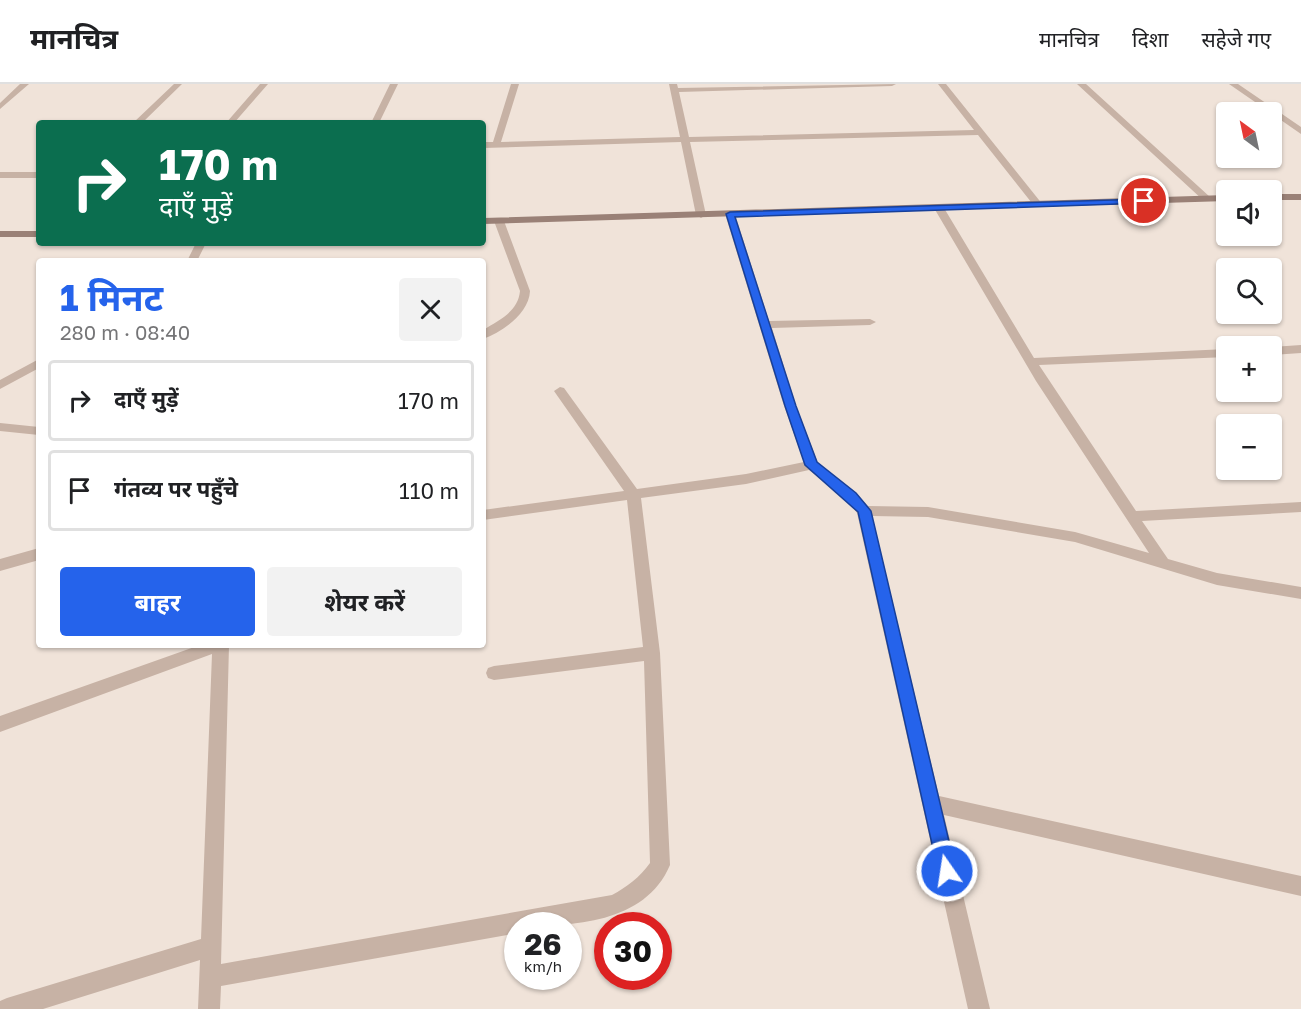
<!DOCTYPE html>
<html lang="hi">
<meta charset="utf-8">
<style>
body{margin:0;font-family:"Golos Text","Noto Sans Devanagari",sans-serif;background:#f2f2f2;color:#202124;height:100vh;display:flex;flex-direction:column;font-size:22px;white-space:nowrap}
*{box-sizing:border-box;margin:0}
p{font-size:20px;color:#757577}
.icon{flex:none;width:33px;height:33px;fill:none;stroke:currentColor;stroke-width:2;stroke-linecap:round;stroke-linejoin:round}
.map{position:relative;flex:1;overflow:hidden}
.sheet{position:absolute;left:36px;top:174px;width:450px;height:390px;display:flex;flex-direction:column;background:#fff;border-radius:6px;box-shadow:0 2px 4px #0004}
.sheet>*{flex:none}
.hud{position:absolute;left:36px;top:36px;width:450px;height:126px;border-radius:6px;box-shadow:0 2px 4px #0004;background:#0b6e4f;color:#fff;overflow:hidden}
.needle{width:39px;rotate:327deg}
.tools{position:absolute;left:1216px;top:18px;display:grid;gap:12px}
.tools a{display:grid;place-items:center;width:66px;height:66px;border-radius:6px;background:#fff;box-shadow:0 2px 4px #0004;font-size:30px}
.speed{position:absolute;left:504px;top:828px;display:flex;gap:12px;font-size:30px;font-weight:700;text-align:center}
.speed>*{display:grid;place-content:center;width:78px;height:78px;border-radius:50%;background:#fff;box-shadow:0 2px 4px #0004;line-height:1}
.speed small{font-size:15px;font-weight:400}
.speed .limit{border:9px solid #d22;background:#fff;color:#111}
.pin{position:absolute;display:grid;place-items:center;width:51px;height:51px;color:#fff;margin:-26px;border:3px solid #fff;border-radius:50%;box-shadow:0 2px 6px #0007}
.me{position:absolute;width:66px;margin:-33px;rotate:347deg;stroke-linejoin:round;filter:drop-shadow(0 0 4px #0008)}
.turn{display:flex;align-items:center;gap:21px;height:126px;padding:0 24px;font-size:27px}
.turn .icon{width:78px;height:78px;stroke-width:2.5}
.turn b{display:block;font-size:42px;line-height:51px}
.round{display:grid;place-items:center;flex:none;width:63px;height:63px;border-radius:6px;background:#f2f2f2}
.headline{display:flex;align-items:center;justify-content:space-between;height:102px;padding:0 24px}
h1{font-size:36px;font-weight:700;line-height:45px;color:#2563eb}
.cta{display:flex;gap:12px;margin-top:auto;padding:12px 24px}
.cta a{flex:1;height:69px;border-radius:6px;background:#2563eb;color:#fff;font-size:24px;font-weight:700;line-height:69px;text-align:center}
.cta a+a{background:#f2f2f2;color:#202124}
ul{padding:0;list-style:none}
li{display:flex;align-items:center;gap:18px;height:81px;margin:0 12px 9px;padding:0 12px;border:3px solid #e0e0e0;border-radius:6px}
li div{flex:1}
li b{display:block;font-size:22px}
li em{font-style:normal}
header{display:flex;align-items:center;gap:36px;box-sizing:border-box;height:84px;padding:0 30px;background:#fff;border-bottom:2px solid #e0e0e0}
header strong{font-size:28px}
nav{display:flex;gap:33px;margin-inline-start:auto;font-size:21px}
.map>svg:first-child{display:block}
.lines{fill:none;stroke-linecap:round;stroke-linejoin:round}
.street{fill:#c7b2a5;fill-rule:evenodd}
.secondary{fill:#9a8177;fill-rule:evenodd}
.route{fill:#2563eb;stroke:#184099;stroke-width:1.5}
</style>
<header>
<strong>मानचित्र</strong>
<nav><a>मानचित्र</a><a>दिशा</a><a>सहेजे गए</a></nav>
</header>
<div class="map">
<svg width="1301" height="925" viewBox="0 0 1301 925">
<rect width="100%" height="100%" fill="#f0e3d9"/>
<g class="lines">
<!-- street -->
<path class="street" d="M20,0H29L0,25V19Z
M174,0H182L142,39H133Z
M260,0H268L234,39H226Z
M390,0H398L379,39H371Z
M511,0H519L501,58L680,53L669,0H677L678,4L896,0L892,2L679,8L689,53L974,46L938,0H946L1043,121L1035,123L978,51L690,58L706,131L701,134L696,131L681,58L483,64V58H493Z
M1077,0H1086L1210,113V117H1204Z
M1229,0H1238L1301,43V50Z
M0,88H39V94H0Z
M939,121L944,124L1034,274L1227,265V273L1039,281L1136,427L1301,418V428L1142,437L1168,475L1217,489L1301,503V515L1217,501L1075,458L928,433L872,432L939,712L1301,792V812L944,731L990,925H968L857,429L846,415L809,386L746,400L641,414L660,569L670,781C645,840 572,842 518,842V849L221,902L220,925H198L200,876L43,925H0V917L7,914L201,855L212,570L0,648V632L200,561H229L221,880L612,811C627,803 640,793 650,779L644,577L494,596L488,594L486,589L488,584L494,582L643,563L627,416L483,436V426L624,407L554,307L560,303L564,304L637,405L746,390L804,378L784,322L725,130L727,128L735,130L769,237L870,235L876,238L870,241L772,244L796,322L818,379L856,409L868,422L928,423L1075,448L1149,469L1036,297L934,124Z
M499,134L504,137L530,207C529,229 503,248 483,255V246C499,236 518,228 520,207L494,137Z
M196,159H206L197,177H187Z
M1301,261V269L1272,271V263Z
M39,275V284L0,305V296Z
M0,339L39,343V351L0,347Z
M39,464V476L0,487V475Z"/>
<!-- secondary -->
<path class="secondary" d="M1272,110H1301V116H1272Z
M1227,111V117L483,140V134Z
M0,147H39V153H0Z"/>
</g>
<!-- route -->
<path class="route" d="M1144,115L1148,117L1147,119L735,133L796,322L817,378L856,409L871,427L956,787L953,794L947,796L940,794L938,787L858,428L805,381L785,322L726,130L730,128Z"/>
</svg>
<div class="tools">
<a><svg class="needle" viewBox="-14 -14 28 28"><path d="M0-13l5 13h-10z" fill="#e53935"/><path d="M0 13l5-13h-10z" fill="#757577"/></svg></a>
<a><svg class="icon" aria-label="sound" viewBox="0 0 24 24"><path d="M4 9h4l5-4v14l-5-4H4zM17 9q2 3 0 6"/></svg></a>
<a><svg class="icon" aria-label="search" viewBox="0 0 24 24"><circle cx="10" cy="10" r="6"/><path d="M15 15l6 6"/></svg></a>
<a>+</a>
<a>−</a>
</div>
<div class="speed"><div>26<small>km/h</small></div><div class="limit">30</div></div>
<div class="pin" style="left:1144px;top:117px;background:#d93025"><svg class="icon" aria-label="arrive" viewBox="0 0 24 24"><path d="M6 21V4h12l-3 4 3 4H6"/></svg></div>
<svg class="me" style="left:947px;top:787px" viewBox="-20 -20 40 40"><circle r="17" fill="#2563eb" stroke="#fff" stroke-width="3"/><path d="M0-11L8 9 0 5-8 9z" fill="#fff"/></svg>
<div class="hud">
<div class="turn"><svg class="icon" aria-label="right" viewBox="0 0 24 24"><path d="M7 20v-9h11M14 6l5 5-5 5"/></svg><div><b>170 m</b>दाएँ मुड़ें</div></div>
</div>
<section class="sheet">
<div class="headline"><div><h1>1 मिनट</h1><p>280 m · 08:40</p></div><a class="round"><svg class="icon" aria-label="close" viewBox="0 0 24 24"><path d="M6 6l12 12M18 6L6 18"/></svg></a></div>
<ul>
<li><svg class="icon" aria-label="right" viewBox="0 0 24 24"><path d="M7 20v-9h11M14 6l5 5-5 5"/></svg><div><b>दाएँ मुड़ें</b></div><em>170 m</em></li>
<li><svg class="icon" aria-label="arrive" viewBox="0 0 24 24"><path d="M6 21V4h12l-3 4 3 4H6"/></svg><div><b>गंतव्य पर पहुँचे</b></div><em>110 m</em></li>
</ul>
<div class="cta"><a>बाहर</a><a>शेयर करें</a></div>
</section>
</div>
